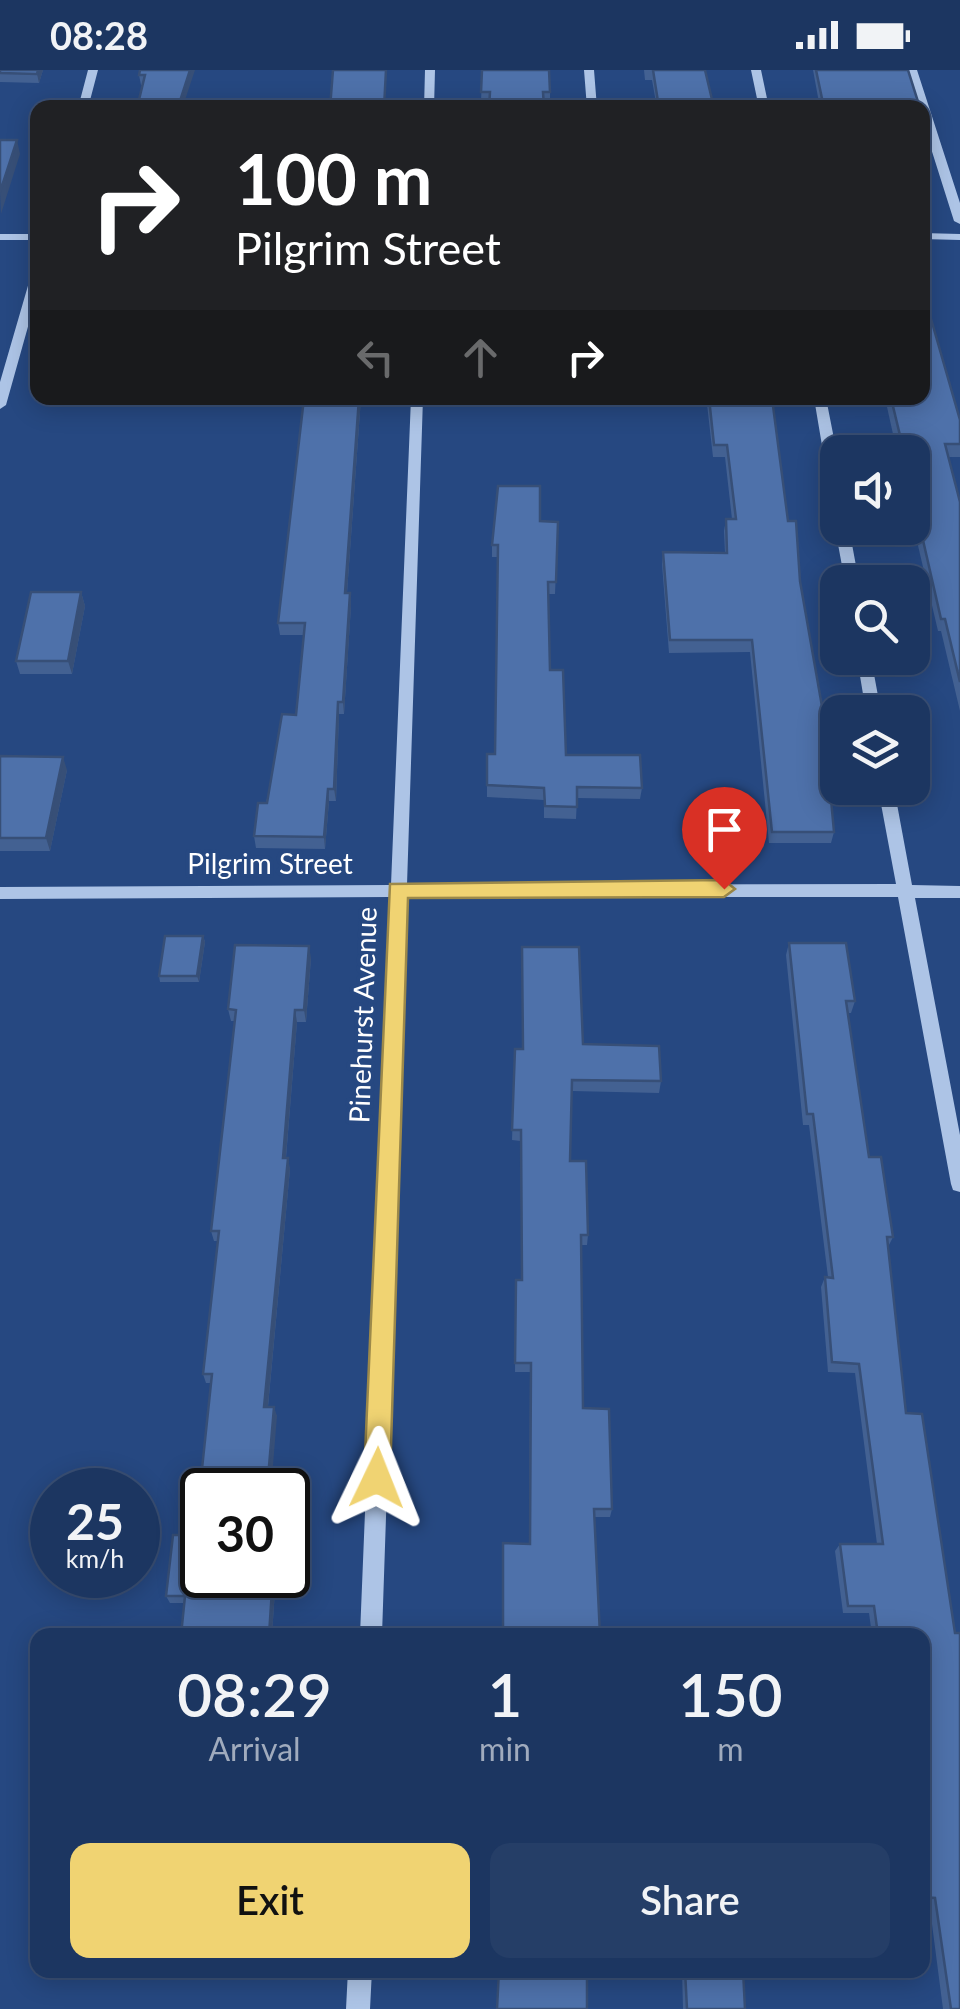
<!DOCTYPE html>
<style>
body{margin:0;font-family:Lato,sans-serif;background:#253e67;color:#f1f3f6;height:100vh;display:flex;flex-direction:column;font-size:38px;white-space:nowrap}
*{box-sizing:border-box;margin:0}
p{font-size:32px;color:#a0abbd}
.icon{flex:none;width:55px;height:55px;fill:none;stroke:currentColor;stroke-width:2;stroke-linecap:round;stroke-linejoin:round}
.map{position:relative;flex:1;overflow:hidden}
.panel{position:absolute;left:30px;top:1558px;width:900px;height:350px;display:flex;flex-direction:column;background:#1c3661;border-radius:20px;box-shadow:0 5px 25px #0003,0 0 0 2px #3a5076}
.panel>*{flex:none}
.top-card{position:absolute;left:30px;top:30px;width:900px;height:305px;border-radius:20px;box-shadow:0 5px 25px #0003,0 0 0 2px #3a5076;background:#202124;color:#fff;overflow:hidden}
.controls{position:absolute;left:820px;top:365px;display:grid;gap:20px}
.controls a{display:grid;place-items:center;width:110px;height:110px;border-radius:20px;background:#1c3661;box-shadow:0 5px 25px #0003,0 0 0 2px #3a5076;font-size:50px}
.speed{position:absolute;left:30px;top:1398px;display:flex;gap:20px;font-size:50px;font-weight:700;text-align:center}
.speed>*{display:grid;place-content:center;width:130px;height:130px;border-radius:50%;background:#1c3661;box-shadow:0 5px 25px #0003,0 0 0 2px #3a5076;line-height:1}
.speed small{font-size:25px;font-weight:400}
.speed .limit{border:5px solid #111;border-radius:15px;background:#fff;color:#111}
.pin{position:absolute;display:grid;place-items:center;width:85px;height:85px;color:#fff;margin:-102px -42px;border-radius:50% 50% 50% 0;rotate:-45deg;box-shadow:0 0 10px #0007}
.pin .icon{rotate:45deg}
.me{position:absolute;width:110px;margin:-55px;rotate:2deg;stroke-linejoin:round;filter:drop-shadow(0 0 8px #0008)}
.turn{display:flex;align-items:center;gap:35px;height:210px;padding:0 40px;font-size:45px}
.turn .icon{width:130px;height:130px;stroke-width:2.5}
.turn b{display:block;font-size:70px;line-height:85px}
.lanes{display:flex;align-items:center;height:95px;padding:0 40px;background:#0003;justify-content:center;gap:50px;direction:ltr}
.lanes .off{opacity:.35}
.eta{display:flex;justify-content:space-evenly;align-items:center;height:170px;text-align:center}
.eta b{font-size:60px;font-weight:600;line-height:70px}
.cta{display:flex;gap:20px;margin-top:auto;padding:20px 40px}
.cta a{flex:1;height:115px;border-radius:20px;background:#f0d372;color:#111;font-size:40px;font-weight:600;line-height:115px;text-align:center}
.cta a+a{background:#253e67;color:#f1f3f6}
.status{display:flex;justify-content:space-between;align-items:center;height:70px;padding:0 50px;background:#1c3661;direction:ltr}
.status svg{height:28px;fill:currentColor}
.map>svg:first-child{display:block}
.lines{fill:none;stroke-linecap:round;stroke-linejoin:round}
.minor{fill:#adc4e6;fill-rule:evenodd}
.wall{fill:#436192}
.shaded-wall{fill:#374f77}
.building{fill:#4e71aa;stroke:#374f77;stroke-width:2.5}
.route{fill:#f0d372;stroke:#9c894a;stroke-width:2.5}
.labels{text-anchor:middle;stroke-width:8;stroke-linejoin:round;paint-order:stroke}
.street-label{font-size:28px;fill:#fff;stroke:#264881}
</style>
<div class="status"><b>08:28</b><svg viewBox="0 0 49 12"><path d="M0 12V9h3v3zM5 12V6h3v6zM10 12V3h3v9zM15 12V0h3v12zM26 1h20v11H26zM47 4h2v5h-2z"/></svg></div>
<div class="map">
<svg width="960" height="1939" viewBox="0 0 960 1939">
<rect width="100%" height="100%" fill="#264881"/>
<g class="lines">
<!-- minor -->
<path class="minor" d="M88,0H98L88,38H78Z
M425,0H435L434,38H424Z
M584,0H594L597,38H587Z
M751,0H761L769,38H759Z
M907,0H917L960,133V154L954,151L922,50V38H919Z
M922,163L960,164V170L922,169Z
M0,164H38V170H0Z
M34,195H38V221L6,335L0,339V312Z
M411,328H423L407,815L896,814L878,718H894L912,815L960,816V828H915L960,1065V1122L953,1120L951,1114L898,827H407L382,1565H360L390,827L0,829V817L391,815Z
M814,328H826L838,389V433L831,429Z
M837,455L838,458H849L859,512H845L835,458Z
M857,588H871L881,642H866Z
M348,1900H372L370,1939H346Z"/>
</g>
<!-- wall -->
<path class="wall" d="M0,0H43L39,13L0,12Z
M140,0L184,33L185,38L141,15L139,5Z
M482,0L550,22V33H481Z
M644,0H705L714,38H657L652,10H645Z
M813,0H908L920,38H820Z
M304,328H361L347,523H350L351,536L344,644H339L336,731H329L325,779L256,778L254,766L296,645L304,565H280L278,553Z
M708,328H772L788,451L800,511L834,762L831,773H769L750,582L669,583L662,494L663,482L725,483L724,461L726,449H732L725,387H713L707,334Z
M885,328H922L960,350V387H948L960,432V641L941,561H938L912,450V382H897Z
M540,451L558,452L555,524H548L550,600L566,685L642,718L640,729L577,728L576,749L544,748V730L487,727V684H495L498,487H492V475Z
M81,522L85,536L72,604H20L16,591Z
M0,686L67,700L50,781H0Z
M203,866L205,872L199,912H160L159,906Z
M789,873L855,931L851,943H848L869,1087L893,1167L888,1177L960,1939H943L929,1831H922V1565H872L869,1543H843L835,1481L840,1474H877L855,1303L828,1302L821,1217L825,1207H828L809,1055H803L786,885Z
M311,888L306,952H297L286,1088L290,1099L268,1337L277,1346L202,1420L276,1505L272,1565H181L185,1533H170L166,1526L195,1465L211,1313H206L203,1304L218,1171H214L211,1161L235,951H231L228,939Z
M583,974L661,1011L659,1023L572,1021L570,1091L588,1165L587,1175H581L583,1338L612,1439L610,1447H595L529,1474L530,1302H515L516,1210H522L520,1071L512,1070L515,979Z
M682,1900H743L745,1939H683Z"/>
<!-- shaded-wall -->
<path class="shaded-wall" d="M38,0H43L39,13L37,4Z
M190,0H195L184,33L185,38H181L180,31Z
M17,70L20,84L1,144L0,122Z
M359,328H361L346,536L345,523Z
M81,522L85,536L72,604L68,591Z
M350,523L351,536L344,644L343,632Z
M338,632L339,644L336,731L334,719Z
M63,687L67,700L50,781L46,768Z
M328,719L329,731L325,779L324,767Z
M203,866L205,872L199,912L197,906Z
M309,876L311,888L306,952L304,940Z
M295,940L297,952L285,1098L283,1088Z
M288,1088L290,1099L267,1346L264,1337Z
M274,1337L277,1346L271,1420H267Z
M273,1505H276L272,1565H269Z"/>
<!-- building -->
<path class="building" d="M0,0H38L37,4L0,3Z
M140,0H190L180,31H184L182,38H137L145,5H139Z
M333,0H386L384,38H330Z
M482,0H549L550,22H543L544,38H489L490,22H481Z
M653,0H705L714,38H659Z
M816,0H908L920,38H824Z
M0,70H17L0,122Z
M922,231L923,235H927L960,350V374H945L960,432V612L945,549H941L912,422V382H904L891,328H922Z
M304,328H359L345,523H350L343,632H338L334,719H328L324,767L254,766L258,733H267L282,644L296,645L305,553H278Z
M709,328H772L788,451H796L800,511L823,642L834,762H772L752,570H670L663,482L727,483L726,449H736L727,375H714Z
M498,416H540V451L558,452L556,512H548L550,600H563L566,685H640L642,718L577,717V737L545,736L544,718L487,715V684H495L498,475H492Z
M31,522H81L68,591H16Z
M0,686L63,687L46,768H0Z
M165,866H203L197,906H159Z
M789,873H846L855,931H846L869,1087H881L893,1167H887L906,1343L922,1344L955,1563H960V1939H951L935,1828L923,1827L922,1826V1565H878L874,1536H848L840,1474H883L859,1294L832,1292L825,1207L833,1208L813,1044H807Z
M235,875L309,876L304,940H295L283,1088H288L264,1337H274L267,1420H202V1505H273L269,1565H181L185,1526H166L173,1465H195L212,1304H203L219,1161H211L236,940L228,939Z
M522,877H579L583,974L659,976L661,1011L572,1010L570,1091H586L588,1165H581L583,1338L609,1339L612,1439H594L600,1565H503V1473L530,1474L531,1293H515L516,1210H522L521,1060H512L515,979H523Z
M499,1900H587V1939H497Z
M685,1900H743L745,1939H687Z"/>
<!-- route -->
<path class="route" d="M724,810L735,819L724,827L408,828L390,1408L387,1418L377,1421L367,1418L364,1408L390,814Z"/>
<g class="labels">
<!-- street labels -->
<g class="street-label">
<text x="270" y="804">Pilgrim Street</text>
<text transform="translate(363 945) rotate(-88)" y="10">Pinehurst Avenue</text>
</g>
</g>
</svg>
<div class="controls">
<a><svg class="icon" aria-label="sound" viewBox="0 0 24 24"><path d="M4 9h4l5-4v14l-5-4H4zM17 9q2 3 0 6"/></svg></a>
<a><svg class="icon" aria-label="search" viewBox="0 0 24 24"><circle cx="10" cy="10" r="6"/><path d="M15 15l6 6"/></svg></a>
<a><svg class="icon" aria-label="layers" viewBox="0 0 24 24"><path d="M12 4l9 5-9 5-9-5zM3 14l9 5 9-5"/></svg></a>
</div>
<div class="speed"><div>25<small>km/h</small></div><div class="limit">30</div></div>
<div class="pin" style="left:724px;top:819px;background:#d93025"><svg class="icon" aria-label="arrive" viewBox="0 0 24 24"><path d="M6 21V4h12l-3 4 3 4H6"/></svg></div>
<svg class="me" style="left:377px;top:1408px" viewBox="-20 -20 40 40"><path d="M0-17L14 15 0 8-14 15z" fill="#f0d372" stroke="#fff" stroke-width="4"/></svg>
<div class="top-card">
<div class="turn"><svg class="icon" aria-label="right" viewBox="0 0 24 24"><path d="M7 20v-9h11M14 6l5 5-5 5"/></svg><div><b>100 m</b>Pilgrim Street</div></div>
<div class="lanes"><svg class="icon off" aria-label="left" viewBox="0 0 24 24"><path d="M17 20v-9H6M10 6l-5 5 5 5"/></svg><svg class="icon off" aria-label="ahead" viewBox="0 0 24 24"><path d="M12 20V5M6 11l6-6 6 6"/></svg><svg class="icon" aria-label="right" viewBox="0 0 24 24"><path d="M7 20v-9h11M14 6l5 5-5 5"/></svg></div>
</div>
<section class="panel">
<div class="eta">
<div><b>08:29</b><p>Arrival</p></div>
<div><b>1</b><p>min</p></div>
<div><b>150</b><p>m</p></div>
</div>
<div class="cta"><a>Exit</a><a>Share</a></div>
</section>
</div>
